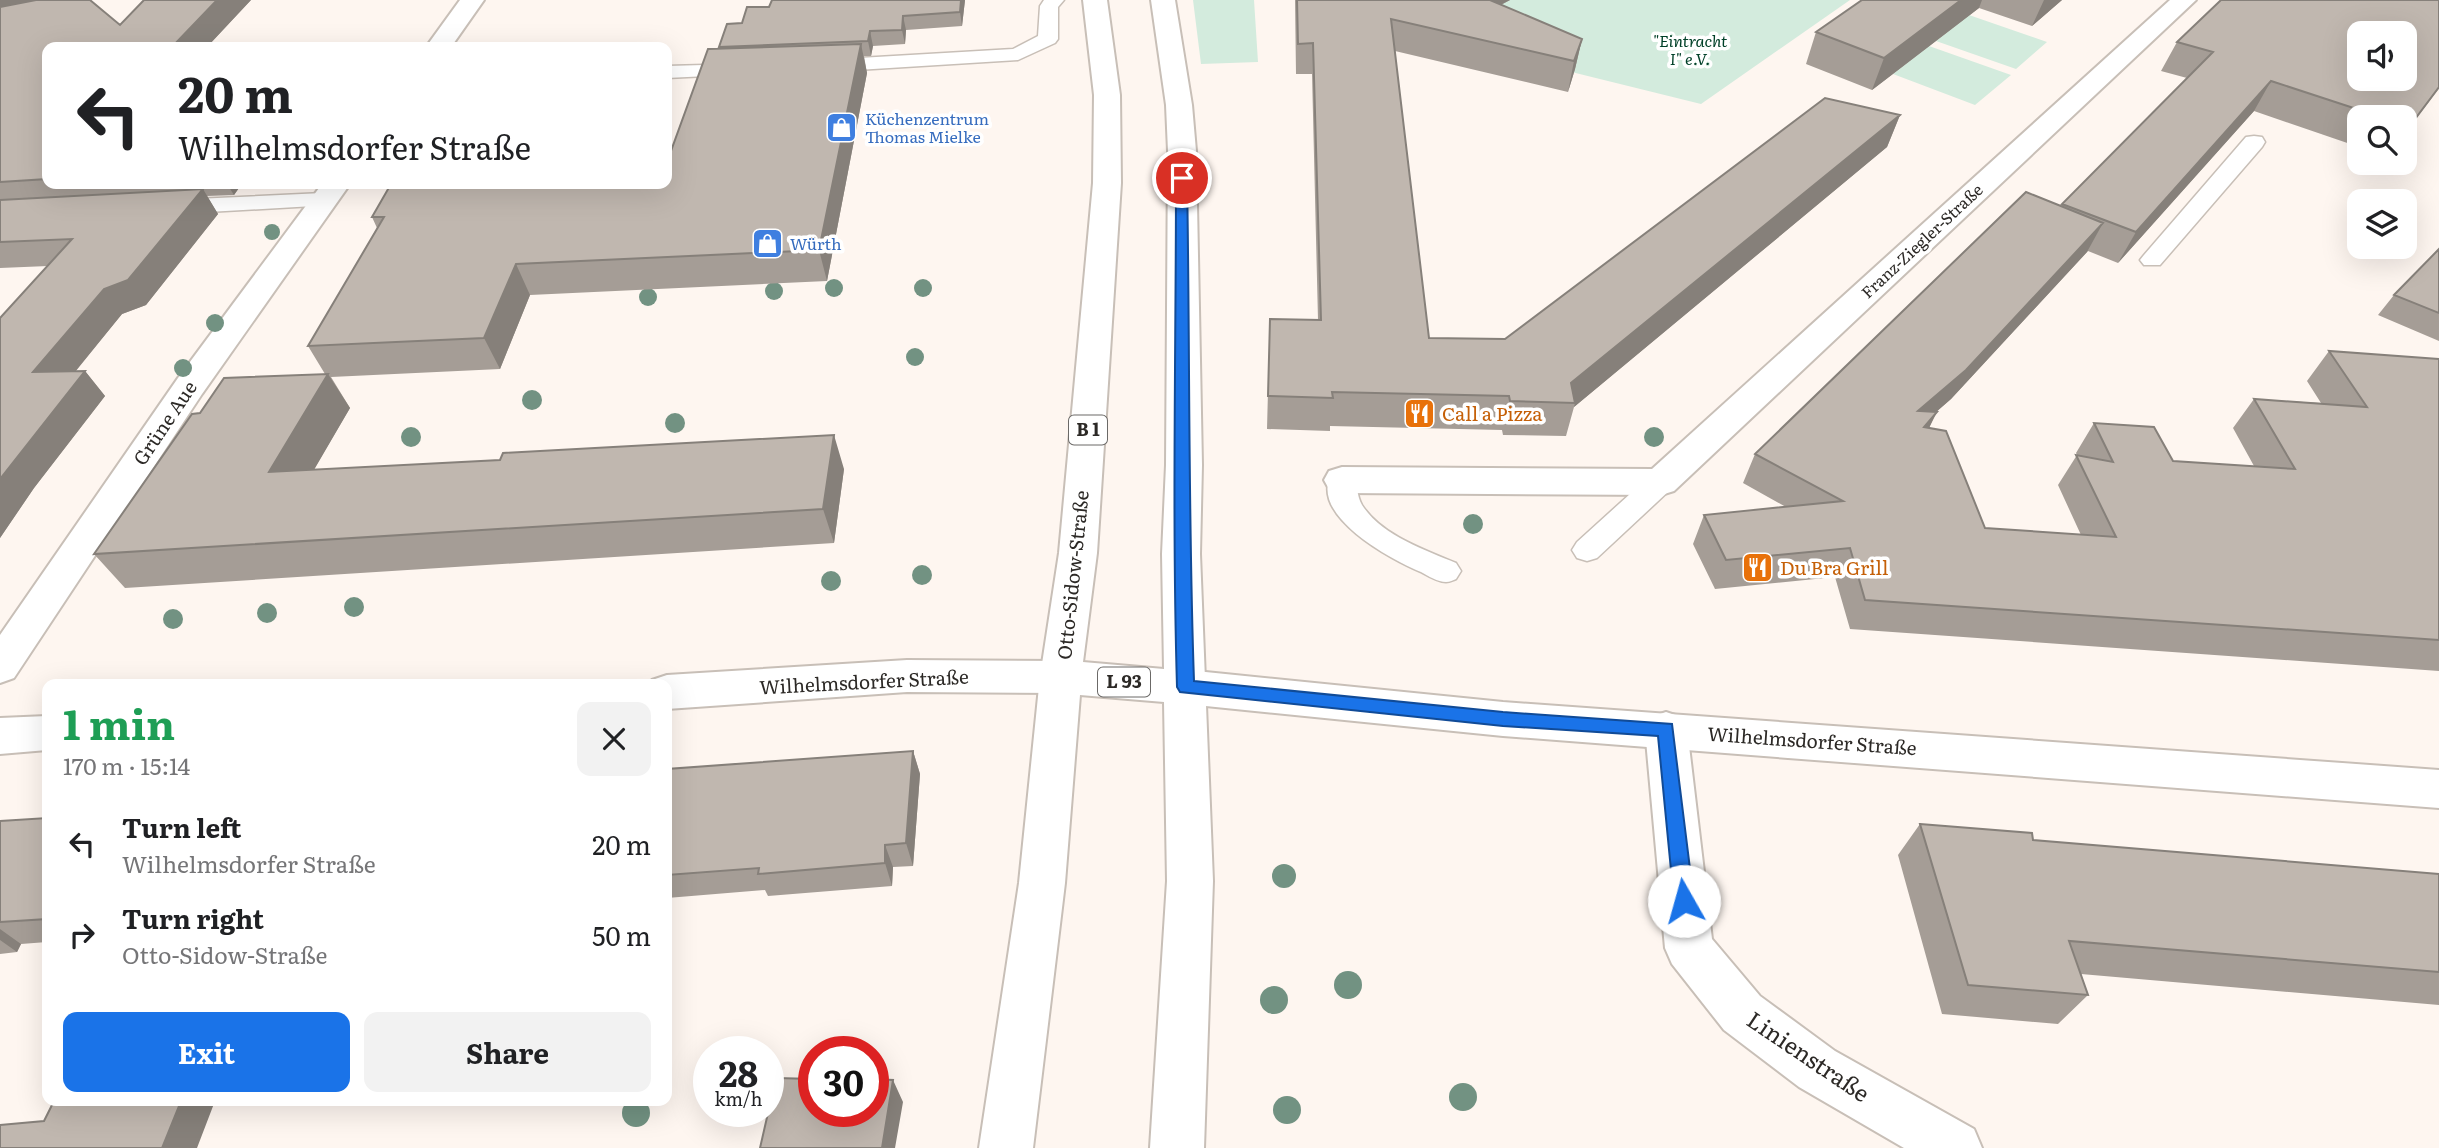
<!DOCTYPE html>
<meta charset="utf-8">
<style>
body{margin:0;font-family:Literata,serif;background:#f2f2f2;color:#202124;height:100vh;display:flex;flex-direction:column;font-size:26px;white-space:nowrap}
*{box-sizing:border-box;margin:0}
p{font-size:23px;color:#757577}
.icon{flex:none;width:38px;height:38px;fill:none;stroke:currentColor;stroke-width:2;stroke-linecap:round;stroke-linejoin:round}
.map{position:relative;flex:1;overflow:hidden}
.side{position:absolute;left:42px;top:679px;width:630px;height:427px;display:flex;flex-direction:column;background:#fff;border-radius:14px;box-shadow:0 7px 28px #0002}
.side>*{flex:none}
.top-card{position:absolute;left:42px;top:42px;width:630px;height:147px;border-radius:14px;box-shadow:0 7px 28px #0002;background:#fff;color:#202124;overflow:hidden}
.tools{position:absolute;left:2347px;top:21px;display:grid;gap:14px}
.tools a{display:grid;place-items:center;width:70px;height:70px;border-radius:14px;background:#fff;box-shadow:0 7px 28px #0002;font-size:35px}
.speed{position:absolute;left:693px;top:1036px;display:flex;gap:14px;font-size:35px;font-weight:700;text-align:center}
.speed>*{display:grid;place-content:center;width:91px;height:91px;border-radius:50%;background:#fff;box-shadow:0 7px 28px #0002;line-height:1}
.speed small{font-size:18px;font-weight:400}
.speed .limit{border:10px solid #d22;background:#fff;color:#111}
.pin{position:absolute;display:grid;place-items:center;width:60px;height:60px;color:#fff;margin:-30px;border:4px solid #fff;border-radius:50%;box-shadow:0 2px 7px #0007}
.me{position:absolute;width:77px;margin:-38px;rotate:353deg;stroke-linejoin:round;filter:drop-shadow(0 0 5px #0008)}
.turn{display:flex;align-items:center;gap:24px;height:147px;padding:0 21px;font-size:32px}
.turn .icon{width:91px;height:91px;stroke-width:2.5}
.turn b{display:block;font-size:49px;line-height:60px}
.round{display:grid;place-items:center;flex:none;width:74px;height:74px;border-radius:14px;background:#f2f2f2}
.overview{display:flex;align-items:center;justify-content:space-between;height:119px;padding:0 21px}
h1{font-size:42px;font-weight:700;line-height:52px;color:#1e9e55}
.action{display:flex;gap:14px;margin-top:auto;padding:14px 21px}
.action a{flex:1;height:80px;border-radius:14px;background:#1a73e8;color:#fff;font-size:28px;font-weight:700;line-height:80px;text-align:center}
.action a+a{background:#f2f2f2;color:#202124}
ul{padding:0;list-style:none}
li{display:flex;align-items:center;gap:21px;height:91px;padding:0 21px}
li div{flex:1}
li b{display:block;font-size:26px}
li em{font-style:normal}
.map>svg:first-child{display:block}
.green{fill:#d3ebdd}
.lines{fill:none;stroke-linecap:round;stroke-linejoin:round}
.lane-casing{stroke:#c8bfb7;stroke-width:3}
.street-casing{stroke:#c8bfb7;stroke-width:4}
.secondary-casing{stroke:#c8bfb7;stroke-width:4}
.primary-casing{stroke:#c8bfb7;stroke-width:4}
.lane{fill:#fff;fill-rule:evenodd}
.street{fill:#fff;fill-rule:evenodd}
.secondary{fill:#fff;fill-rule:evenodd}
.primary{fill:#fff;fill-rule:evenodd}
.tree{fill:#729282}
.wall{fill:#a59d96}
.shaded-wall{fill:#86807a}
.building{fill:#c0b7af;stroke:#86807a;stroke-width:2;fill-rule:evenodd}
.route{fill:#1a73e8;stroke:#114b97;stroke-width:2}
.labels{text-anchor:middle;stroke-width:7;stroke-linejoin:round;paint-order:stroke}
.far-park-label{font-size:16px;font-style:italic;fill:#004028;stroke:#fff}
.far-shop-label{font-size:16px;fill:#366cbe;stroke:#fff;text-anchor:start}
.far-street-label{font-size:16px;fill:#2c2926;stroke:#fff}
.shield{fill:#fff;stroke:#6b6967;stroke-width:2}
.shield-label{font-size:18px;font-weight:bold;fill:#2c2926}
.food-label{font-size:19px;fill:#c56008;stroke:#fff;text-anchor:start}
.street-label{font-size:19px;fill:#2c2926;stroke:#fff}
.near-street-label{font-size:23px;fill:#2c2926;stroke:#fff}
</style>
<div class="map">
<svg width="2439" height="1148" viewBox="0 0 2439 1148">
<rect width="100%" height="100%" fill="#fef6f0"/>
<!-- green -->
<path class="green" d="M1193,0H1254L1258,62L1201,64Z
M1420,0H1850L1701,104L1483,50Z
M1969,15L2047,42L2016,69L1936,41Z
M1929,46L2011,75L1975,105L1893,74Z"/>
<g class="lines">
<defs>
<path id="lane" d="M1044,0H1064L1058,7V39L1055,43L1018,60L825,72L818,70L815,66L818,62L825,60L1013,49L1038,36L1040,6Z
M741,64L748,66L751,70L748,74L667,78V66Z
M2254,136L2262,137L2265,142L2262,147L2160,265H2144L2140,260L2144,255L2246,137Z
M323,193L331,195L334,200L331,205L173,214L165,212L162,207L165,202L173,200Z
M1342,470L1352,473C1358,483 1356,495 1362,505C1381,535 1425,550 1456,563L1461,571L1456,579C1453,580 1450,582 1446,582C1438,582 1428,576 1421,572C1392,560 1307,515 1332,473Z
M1661,472L1671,475L1675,482L1671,489L1597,558L1587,561L1577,558L1572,550L1577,542L1651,475Z"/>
<path id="street" d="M460,0H484L451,47H426Z
M2170,0H2196L1674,491L1661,495L1342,493L1329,489L1324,480L1329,471L1342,467L1652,469Z
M322,184H350L202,394L14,678L0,683V635L178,378Z
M1666,712L1681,717L1687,729L1712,939L1760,996L1835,1051L1974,1129L1982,1148H1904L1799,1087L1724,1030L1672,964L1665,948L1645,729L1651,717Z"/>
<path id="secondary" d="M907,660L1061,661L1076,665L1082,677L1076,689L1061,693L907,692L667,709V684H650L652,680L667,675Z
M1186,670L1503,702L2439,770V808L1503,736L1186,704L1171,699L1165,687L1171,675Z
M47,716V750L0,754V718Z"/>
<path id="primary" d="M1083,0H1107L1120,95L1121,183L1097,553L1083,662L1164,669L1162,554L1166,465L1168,151L1166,105L1151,0H1175L1192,105L1196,151L1202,465L1200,554L1213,881L1204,1148H1150L1167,881L1164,702L1080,695L1065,883L1033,1148H979L1019,883L1040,677L1059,553L1093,183L1094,95Z"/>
</defs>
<!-- lane casing -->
<use href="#lane" class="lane-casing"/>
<!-- street casing -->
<use href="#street" class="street-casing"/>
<!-- secondary casing -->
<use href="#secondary" class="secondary-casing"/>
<!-- primary casing -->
<use href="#primary" class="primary-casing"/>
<!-- lane -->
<use href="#lane" class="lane"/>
<!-- street -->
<use href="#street" class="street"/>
<!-- secondary -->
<use href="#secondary" class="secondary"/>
<!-- primary -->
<use href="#primary" class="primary"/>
</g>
<!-- trees -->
<g class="tree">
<circle cx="272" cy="232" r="8"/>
<circle cx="834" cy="288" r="9"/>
<circle cx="923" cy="288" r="9"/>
<circle cx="774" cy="291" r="9"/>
<circle cx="648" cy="297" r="9"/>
<circle cx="215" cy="323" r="9"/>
<circle cx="915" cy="357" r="9"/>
<circle cx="183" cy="368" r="9"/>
<circle cx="532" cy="400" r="10"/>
<circle cx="675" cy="423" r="10"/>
<circle cx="411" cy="437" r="10"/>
<circle cx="1654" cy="437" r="10"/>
<circle cx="1473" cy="524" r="10"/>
<circle cx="922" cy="575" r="10"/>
<circle cx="831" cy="581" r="10"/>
<circle cx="354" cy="607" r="10"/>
<circle cx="267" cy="613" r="10"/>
<circle cx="173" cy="619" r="10"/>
<circle cx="1284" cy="876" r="12"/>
<circle cx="1348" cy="985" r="14"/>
<circle cx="1274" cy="1000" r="14"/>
<circle cx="1463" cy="1097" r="14"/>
<circle cx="1287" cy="1110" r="14"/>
<circle cx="636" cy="1113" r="14"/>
</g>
<!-- wall -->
<path class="wall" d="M0,0L120,25L144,0H251L207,47H47V184H277L241,185L234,195L207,196L218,214L146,305L122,314L75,371H85L105,396L34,488L0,538V318L48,266L0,268Z
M965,0L962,26L906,30L905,44L873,46L871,56H864L867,73L827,281L530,295L500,369L331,377L350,408L314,469H844L834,543L125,588L94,554L200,413L325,374L308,346L377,228L372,217L391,184H467L468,185L667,184L719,49V47L742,23Z
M1295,0H1510L1501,5L1582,39L1575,69L1568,92L1395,51L1429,338L1505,339L1900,115L1887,147L1574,407L1566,436L1503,435L1502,430L1330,426V431L1267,429L1269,352L1318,320L1312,74H1296Z
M1862,0H2062L2032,26L1979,8L1872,90L1806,64L1816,32Z
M2177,42L2439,88L2404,134V117H2359V147L2254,111L2118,263L2088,251L1951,399L1936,412L1929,428L1985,528L2081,535L2058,485L2077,455L2076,453L2094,423L2173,461L2254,466L2233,428L2254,399L2321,403L2307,381L2329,351L2439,359V671L1850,629L1835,577L1715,589L1693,544L1704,515L1786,507L1743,483L1755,454L2061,206L2187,78L2161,71Z
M2439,249V341L2378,315L2394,295Z
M913,751L920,774L913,866L893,867L892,886L768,896L765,890L667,898V769Z
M47,818V942L21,944L17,952L0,954V821Z
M1920,824L2033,840L2439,874V1005L2081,974L2088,995L2058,1024L1942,1014L1898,855Z
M375,1101H423L380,1105Z"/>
<!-- shaded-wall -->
<path class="shaded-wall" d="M0,0H51L0,15Z
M217,0H251L207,47H172Z
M961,0H965L962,26L960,12Z
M1470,0H1510L1467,22Z
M1961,0H1982L1979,8L1872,90L1884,58Z
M2044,0H2062L2032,26Z
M903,16L906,30L905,44L902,30Z
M870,31L873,46L871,56L868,41Z
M1582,39L1575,69L1568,92L1574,61Z
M861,44L867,73L827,281L819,250Z
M2271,81L2254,111L2118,263L2136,232Z
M2439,87V88L2404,134L2409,127Z
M1900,115L1887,147L1574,407L1575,403L1571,383Z
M227,184H240L241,185L234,195Z
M203,189L218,214L146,305L122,314L54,398L33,372L104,289Z
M2103,223L2087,252L1951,399L1904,440L1918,411Z
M516,264L530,295L500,369L484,338Z
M85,371L105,396L34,488L0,538V479Z
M328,374L350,408L293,506L269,472Z
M1937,412L1922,442L1924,427Z
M834,435L844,469L834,543L823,509Z
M913,751L920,774L913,866L906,843Z
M885,845L893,867L892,886L885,863Z
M0,929L21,944L17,952L0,940Z
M893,1080L903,1102L895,1148H882Z
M181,1101H215L197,1148H162Z"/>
<!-- building -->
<path class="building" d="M36,0H90L120,25L144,0H217L172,47H47V179L0,182V7Z
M772,0H961L960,12L903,16L902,30L870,31L868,41L719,47L727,24L742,23L747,7H769Z
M1297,0H1490L1582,39L1574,61L1391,19L1429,338L1505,339L1825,98L1900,115L1571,383L1575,403L1510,401L1509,396L1332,392L1333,398L1268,396L1270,319L1321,320L1313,43L1298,44Z
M1862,0H1961L1884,58L1816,32Z
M2221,0H2439V87L2409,127L2404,125V117H2381L2271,81L2136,232L2062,204L2213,52L2177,42ZM2359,33H2404V79H2359Z
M861,44L819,250L516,264L484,338L308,346L384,217H372L391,184H453L452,185L492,184H667V162L708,49Z
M203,189L128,280L104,289L33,372L85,371L0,479V318L72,239L0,242V200Z
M2026,192L2103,223L1966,370L1918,411L1937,412L1924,427L1946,431L1985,528L2116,537L2076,455L2113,462L2094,423L2154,427L2173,461L2295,469L2254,399L2367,407L2329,351L2439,359V640L1865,600L1850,548L1726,560L1704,515L1843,501L1755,454Z
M2439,249V313L2394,295Z
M328,374L269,472L500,460L503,453L834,435L823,509L94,554L192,414L200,413L224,378Z
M913,751L906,843L885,845V863L758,874L759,868L667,875V769Z
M47,818V919L0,922V821Z
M1920,824L2032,833L2033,840L2439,874V972L2069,941L2088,995L1968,985Z
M776,1078L814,1079V1111H873V1079L893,1080L882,1148H760Z
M54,1101H181L162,1148H0V1125L44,1121Z"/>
<!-- route -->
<path class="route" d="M1182,174L1187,178C1190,345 1188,514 1194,681L1503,712L1672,724L1694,901L1691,907L1684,910L1677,907L1674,901L1658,736L1503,726L1180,692L1177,687C1172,517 1176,348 1176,178Z"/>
<!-- icons -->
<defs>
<symbol id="shop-square" viewBox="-11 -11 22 22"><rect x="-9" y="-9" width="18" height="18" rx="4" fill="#3f7fe0" stroke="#fff"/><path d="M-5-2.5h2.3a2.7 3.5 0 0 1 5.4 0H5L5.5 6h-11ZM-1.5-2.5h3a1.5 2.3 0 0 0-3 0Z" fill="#fff"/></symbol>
<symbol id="restaurant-square" viewBox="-11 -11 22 22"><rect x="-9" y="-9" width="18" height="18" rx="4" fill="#e8710a" stroke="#fff"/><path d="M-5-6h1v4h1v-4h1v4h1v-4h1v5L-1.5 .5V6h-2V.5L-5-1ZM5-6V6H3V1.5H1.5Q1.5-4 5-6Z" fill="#fff"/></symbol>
</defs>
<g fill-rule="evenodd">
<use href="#shop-square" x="824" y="110" width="35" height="35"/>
<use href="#shop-square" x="750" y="226" width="35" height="35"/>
<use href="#restaurant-square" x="1402" y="396" width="35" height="35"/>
<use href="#restaurant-square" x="1740" y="550" width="35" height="35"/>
</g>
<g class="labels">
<!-- far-park labels -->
<g class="far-park-label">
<text x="1690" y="47">"Eintracht<tspan x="1690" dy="18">I" e.V.</tspan></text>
</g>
<!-- far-shop labels -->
<g class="far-shop-label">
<text x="865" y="125">Küchenzentrum<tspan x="865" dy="18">Thomas Mielke</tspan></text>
<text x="790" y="250">Würth</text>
</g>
<!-- far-street labels -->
<g class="far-street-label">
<text transform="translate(1922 241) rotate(-43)" y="6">Franz-Ziegler-Straße</text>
</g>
<!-- shield labels -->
<g class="shield">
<rect x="1069" y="415.5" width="38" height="29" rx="5"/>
<rect x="1098" y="667.5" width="52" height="29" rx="5"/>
</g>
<g class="shield-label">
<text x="1088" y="436">B 1</text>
<text x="1124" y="688">L 93</text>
</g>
<!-- food labels -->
<g class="food-label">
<text x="1442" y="421">Call a Pizza</text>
<text x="1780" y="575">Du Bra Grill</text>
</g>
<!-- street labels -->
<g class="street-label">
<text transform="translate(165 423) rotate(-56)" y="7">Grüne Aue</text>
<text transform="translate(1073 575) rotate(-84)" y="7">Otto-Sidow-Straße</text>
<text transform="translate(864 682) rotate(-3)" y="7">Wilhelmsdorfer Straße</text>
<text transform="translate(1812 741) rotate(4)" y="7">Wilhelmsdorfer Straße</text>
</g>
<!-- near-street labels -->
<g class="near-street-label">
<text transform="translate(1808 1057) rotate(34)" y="8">Linienstraße</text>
</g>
</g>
</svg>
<div class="tools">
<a><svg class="icon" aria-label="sound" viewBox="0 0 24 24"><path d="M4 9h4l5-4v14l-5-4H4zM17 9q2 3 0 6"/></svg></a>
<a><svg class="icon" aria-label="search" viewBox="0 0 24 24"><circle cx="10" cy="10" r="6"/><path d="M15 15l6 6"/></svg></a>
<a><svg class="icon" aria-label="layers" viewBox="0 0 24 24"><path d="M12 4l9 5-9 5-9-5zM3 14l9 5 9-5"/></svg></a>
</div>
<div class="speed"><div>28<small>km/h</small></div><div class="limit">30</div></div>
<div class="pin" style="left:1182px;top:178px;background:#d93025"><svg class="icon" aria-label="arrive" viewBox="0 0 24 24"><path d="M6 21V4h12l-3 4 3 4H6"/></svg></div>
<svg class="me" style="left:1684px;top:901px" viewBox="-20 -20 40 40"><circle r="19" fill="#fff"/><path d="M0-13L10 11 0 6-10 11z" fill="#1a73e8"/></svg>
<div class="top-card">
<div class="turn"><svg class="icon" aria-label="left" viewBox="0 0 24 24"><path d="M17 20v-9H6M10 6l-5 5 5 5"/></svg><div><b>20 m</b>Wilhelmsdorfer Straße</div></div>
</div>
<section class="side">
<div class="overview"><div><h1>1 min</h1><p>170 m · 15:14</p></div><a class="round"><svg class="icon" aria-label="close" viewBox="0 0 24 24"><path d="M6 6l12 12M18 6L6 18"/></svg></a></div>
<ul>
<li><svg class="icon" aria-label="left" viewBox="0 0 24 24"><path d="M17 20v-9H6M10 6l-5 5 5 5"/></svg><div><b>Turn left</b><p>Wilhelmsdorfer Straße</p></div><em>20 m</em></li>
<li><svg class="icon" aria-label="right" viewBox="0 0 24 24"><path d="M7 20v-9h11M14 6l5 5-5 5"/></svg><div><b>Turn right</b><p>Otto-Sidow-Straße</p></div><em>50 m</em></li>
</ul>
<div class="action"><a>Exit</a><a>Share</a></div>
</section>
</div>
